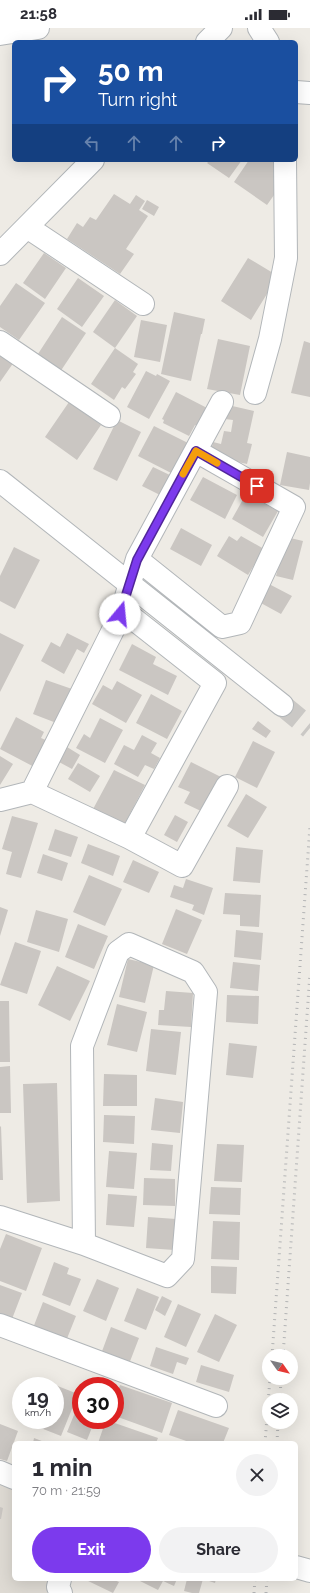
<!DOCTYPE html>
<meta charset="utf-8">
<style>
body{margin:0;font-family:Raleway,sans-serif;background:#f2f2f3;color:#2b2b33;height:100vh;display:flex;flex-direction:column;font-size:15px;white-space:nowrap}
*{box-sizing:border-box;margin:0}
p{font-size:13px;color:#7c7c81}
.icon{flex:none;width:22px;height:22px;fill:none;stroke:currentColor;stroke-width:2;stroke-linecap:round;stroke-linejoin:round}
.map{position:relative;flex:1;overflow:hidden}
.sheet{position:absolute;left:12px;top:1413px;width:286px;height:140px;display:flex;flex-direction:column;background:#fff;border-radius:6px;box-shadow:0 4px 16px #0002}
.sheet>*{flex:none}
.hud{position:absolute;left:12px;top:12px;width:286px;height:122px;border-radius:6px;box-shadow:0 4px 16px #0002;background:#1a4fa0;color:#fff;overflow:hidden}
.needle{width:26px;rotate:124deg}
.buttons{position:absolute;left:262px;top:1321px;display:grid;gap:8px}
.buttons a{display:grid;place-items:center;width:36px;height:36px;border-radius:50%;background:#fff;box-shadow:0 4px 16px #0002;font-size:20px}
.speed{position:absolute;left:12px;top:1349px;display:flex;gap:8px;font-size:20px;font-weight:700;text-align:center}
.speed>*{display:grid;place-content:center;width:52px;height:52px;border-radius:50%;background:#fff;box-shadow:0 4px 16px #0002;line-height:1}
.speed small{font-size:10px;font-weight:400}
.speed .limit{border:6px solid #d22;background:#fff;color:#111}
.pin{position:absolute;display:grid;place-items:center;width:34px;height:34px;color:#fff;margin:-17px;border-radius:8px;box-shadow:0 2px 6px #0006}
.me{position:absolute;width:44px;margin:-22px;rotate:17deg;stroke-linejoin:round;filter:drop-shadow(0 0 3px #0008)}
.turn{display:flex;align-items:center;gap:14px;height:84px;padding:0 20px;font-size:18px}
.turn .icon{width:52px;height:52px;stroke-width:2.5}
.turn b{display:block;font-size:28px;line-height:34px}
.lanes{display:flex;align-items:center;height:38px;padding:0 20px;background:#0003;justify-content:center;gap:20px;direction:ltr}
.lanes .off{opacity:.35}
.round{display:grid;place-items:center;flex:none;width:42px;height:42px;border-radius:21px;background:#f2f2f3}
.summary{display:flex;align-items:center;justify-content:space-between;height:68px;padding:0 20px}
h1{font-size:24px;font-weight:700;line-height:30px}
.primary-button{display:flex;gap:8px;margin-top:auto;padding:8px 20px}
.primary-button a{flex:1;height:46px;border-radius:24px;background:#7c3aed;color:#fff;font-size:16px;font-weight:700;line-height:46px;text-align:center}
.primary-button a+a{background:#f2f2f3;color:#2b2b33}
.status{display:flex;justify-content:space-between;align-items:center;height:28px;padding:0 20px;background:#fff;direction:ltr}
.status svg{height:11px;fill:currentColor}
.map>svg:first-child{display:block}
.education{fill:#dedad3}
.building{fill:#cac6c2}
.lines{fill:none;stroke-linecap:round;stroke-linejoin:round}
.minor-tunnel{stroke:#cac8c5;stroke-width:22;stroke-dasharray:22 11;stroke-linecap:butt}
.minor-casing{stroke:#b2b6b9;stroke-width:24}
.minor{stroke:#fff;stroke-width:22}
.rail{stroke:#b3b4b5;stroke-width:3;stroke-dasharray:1 5;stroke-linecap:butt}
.route-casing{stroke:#51269a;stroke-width:10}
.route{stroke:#7c3aed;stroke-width:7}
.slow{stroke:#f59e0b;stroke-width:7}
</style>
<div class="status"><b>21:58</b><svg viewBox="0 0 49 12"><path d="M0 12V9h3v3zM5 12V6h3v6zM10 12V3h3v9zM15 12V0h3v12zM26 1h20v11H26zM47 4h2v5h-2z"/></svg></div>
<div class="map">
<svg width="310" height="1565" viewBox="0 0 310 1565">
<rect width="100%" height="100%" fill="#eeebe5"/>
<!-- education -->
<path class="education" d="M0,1455L14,1460V1551H51L47,1565H0Z"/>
<!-- building -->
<path class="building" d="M210,132H242L229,150L207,135Z
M249,132H276L282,145L274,156L279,160L267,177L234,154Z
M114,166L130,176L136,167L145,173L139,182L148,188L126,221L134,226L120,246L67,211L77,195L83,199L90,189L96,192Z
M147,172L159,179L154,188L142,181Z
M44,225L66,240L45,271L23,255Z
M248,230L278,248L251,292L221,273Z
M78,250L104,268L82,299L57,281Z
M16,255L45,275L19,312L0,299V278Z
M115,272L137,288L115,320L138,336L133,344L136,346L125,361L122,359L114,372L91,356L115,320L93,304Z
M174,284L205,291L202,306H201L191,353L161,346Z
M62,289L86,305L60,344L36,329Z
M141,292L167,297L160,334L134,329Z
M218,311L250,318L240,367L207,361Z
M304,313L310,315V369L291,365Z
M0,324L14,334L0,354Z
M146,343L156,348L157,346L170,353L149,391L127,379Z
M176,364L211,382L201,400L195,397L189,408L163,395L164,392L162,391Z
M69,374L101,397L77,432L45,409Z
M228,377L254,383L247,415L252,416L247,436L210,428L213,414L221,416L224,403L231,404L233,392L225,391Z
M117,392L141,404L117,453L93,441Z
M154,398L190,416L175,447L138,428Z
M287,424L310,429V455L309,462L280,457Z
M153,439L174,449L164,469L142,458Z
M203,449L237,467L225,491L190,472Z
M246,466L278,483L263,509L232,491Z
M181,500L212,517L201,538L170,521Z
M229,508L237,513L241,508L264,521L248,547L217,528Z
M286,509L303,513L293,552L276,548Z
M14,519L40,532L15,581L0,573V548Z
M269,556L292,568L281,586L259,574Z
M0,605L24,617L0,664Z
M67,605L89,616L84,625L77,621L64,646L41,633L51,614L60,619Z
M132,616L156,629L153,636L177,648L168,667L119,642Z
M46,652L72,661L59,696L33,686Z
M117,653L142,667L126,695L92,676L103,657L112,662Z
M151,666L182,683L167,711L136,695Z
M16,689L44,704L41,710L48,713L40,742L0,721Z
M100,690L123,702L105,735L76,720L84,706L90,710Z
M258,693L271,703L266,710L252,701Z
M142,707L157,715L151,725L160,730L154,741L145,737L138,749L114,736L124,717L134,722Z
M253,713L275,724L257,760L235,749Z
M67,719L80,727L72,741L59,734Z
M0,728L13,736L0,757Z
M191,734L221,749L203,784L184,775L190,764L178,759Z
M78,735L100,748L90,764L68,751Z
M114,742L145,757L123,799L92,783Z
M246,766L267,779L248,810L227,798Z
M175,787L188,794L177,814L164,807Z
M12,788L38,795L21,850L6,846L12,824L2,821Z
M55,801L78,809L71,829L48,822Z
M88,816L120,828L113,848L81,835Z
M236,819L263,822L260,855L233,853Z
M43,826L68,835L62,853L37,845Z
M133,832L159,844L149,865L123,854Z
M89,847L122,861L105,898L73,884Z
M186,851L213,860L204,887L192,882L194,877L170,869L174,857L183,860Z
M225,865L261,867L259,899L240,898V887L223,886Z
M0,879L8,882L0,908Z
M176,881L202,892L187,926L162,916Z
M36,882L68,891L59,924L27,914Z
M78,896L108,908L94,941L65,929Z
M236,902L263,905L261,932L234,929Z
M15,914L41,923L27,966L0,957Z
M128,931L154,937L145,975L119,969Z
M233,934L260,937L258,963L230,960Z
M57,938L90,953L70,993L38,977Z
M166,963L193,965L191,999L158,997L159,982H164Z
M227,967L259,968L258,996L226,994Z
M0,973H9L10,1034H0Z
M117,976L147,984L137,1024L107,1017Z
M151,1001L181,1004L176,1047L146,1043Z
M229,1015L257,1018L253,1050L226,1047Z
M10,1038L11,1085H0V1039Z
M104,1046L137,1047V1078H103Z
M57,1055L60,1173L27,1175L23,1056Z
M155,1070L183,1074L180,1105L151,1102Z
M104,1087L135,1088L134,1116L103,1114Z
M1,1098L3,1152H0V1099Z
M152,1115L173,1117L171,1143L150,1142Z
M217,1116L244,1117L242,1154L214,1153Z
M109,1123L137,1125L134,1161L106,1159Z
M144,1150L175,1151V1178L143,1177Z
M211,1159L241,1160L240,1187L209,1186Z
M108,1166L137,1168L134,1199L106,1197Z
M148,1189L176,1191L174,1222L146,1220Z
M213,1193L240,1194L239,1232L211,1231Z
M6,1206L42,1220L26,1263L0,1253V1221Z
M54,1234L69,1240L67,1246L81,1251L70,1278L42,1267Z
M211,1238L237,1239L236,1266L211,1265Z
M97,1251L119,1260L106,1293L83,1283Z
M0,1257L22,1265L12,1291L0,1286Z
M137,1260L159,1269L146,1302L124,1293Z
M162,1268L172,1273L165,1288L155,1282Z
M43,1274L76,1288L66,1313L33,1300Z
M178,1276L201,1286L186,1319L164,1309Z
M215,1286L237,1297L219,1334L197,1324Z
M111,1299L139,1310L129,1336L101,1326Z
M156,1319L189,1330L186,1337L177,1334L173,1346L150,1338Z
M201,1337L234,1347L229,1364L196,1354Z
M45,1353L78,1366L61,1408L28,1395L29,1392H55V1358H43Z
M120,1357L172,1375L162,1405L115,1388V1371Z
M81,1370V1392H95L87,1412L67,1404Z
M178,1382L229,1400L223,1415H192L169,1407Z
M106,1392L158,1410L156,1415H98Z
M0,1396L18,1403L7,1433L0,1431Z
M34,1410L47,1415H33Z
M0,1479L3,1480L1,1491H0Z
M84,1551H112L119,1554L113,1565Z
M142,1551H177L174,1558L163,1553L158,1562L140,1553Z
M187,1551H216L215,1555L203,1551L199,1565H192L184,1563Z"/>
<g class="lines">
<!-- minor-tunnel -->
<path class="minor-tunnel" d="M282,677L310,700"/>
<defs>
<path id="minor" d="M259,0L268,14
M0,6L38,0
M207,14L221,0
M296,64L310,65
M27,199L143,276
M0,226L93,132
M0,314L109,388
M255,365L270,311L286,230L285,132
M0,453L282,677
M137,531L222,599L240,595L294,479L196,423
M32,764L121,586L137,531L222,374
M0,772L32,764L130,810L215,655L121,581
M130,810L182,838L227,758
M0,1189L84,1216L167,1248L183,1231L206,964L193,944L129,916L118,924L82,1018L84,1216
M0,1297L216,1378
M0,1444L14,1450
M296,1539L310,1543
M60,1551L58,1559L61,1565"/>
</defs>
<!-- minor casing -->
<use href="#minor" class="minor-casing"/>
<!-- minor -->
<use href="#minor" class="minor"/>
<!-- rail -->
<path class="rail" d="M272,1328L310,798
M283,1328L310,945
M280,1372L281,1350
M265,1415L270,1350
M277,1415L278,1394
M254,1565L255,1551
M266,1565L267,1551"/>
</g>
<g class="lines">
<defs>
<path id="route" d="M120,586L137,532L196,423L257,458"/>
</defs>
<!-- route casing -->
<use href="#route" class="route-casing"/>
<!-- route -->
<use href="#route" class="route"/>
<!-- slow -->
<path class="slow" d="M183,446L196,423L217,435"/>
</g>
</svg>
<div class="buttons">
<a><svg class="needle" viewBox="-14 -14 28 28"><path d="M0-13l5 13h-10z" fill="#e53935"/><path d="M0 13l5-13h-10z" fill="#7c7c81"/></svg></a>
<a><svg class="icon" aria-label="layers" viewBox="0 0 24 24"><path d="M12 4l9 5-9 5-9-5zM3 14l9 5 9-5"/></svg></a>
</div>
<div class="speed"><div>19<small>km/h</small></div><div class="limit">30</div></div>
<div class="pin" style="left:257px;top:458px;background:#d93025"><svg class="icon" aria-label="arrive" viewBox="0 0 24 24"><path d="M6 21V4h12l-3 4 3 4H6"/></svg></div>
<svg class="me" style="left:120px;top:586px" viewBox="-20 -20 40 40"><circle r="19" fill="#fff"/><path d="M0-13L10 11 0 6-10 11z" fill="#7c3aed"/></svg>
<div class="hud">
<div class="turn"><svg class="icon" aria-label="right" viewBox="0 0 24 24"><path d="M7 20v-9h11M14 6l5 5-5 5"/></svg><div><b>50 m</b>Turn right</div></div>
<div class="lanes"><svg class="icon off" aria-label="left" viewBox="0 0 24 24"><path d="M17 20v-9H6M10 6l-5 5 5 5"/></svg><svg class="icon off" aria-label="ahead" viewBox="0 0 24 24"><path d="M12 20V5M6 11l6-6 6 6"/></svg><svg class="icon off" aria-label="ahead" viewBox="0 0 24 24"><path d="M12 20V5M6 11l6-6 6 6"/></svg><svg class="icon" aria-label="right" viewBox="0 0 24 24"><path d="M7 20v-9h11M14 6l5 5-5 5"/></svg></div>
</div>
<section class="sheet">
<div class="summary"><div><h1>1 min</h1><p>70 m · 21:59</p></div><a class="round"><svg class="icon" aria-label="close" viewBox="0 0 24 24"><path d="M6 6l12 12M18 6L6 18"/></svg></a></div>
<div class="primary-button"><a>Exit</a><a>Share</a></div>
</section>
</div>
